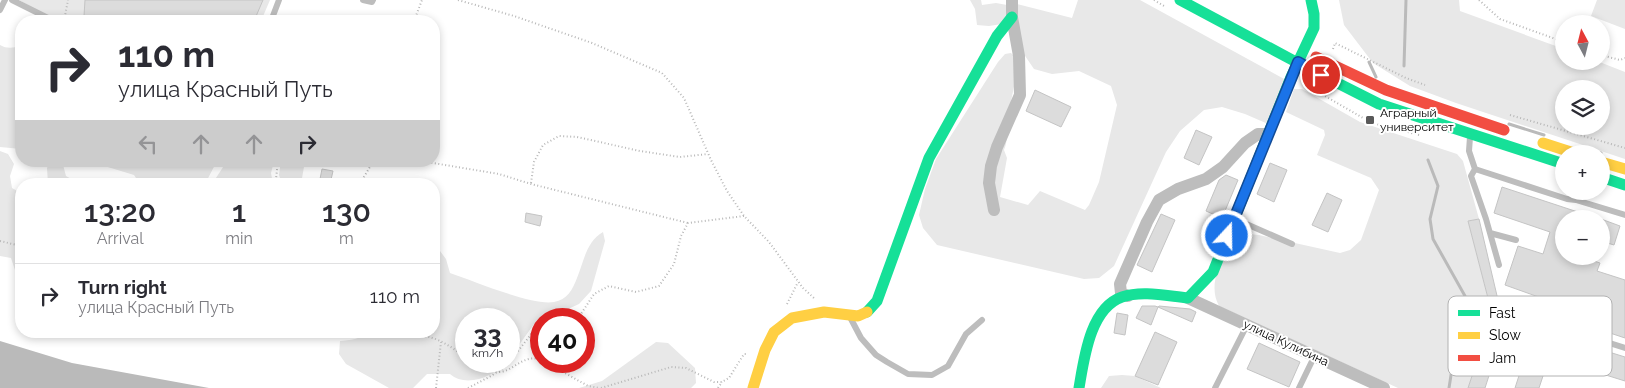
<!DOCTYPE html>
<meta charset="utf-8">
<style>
body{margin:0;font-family:Raleway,sans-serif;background:#f2f2f3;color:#2b2b33;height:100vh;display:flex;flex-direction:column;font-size:19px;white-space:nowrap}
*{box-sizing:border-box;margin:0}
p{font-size:16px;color:#7c7c81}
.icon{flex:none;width:28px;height:28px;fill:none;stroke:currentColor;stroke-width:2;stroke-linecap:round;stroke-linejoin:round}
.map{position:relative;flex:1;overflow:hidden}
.sheet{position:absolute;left:15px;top:178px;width:425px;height:160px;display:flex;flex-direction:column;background:#fff;border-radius:20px;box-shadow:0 2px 8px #0003}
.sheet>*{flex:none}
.top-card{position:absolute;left:15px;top:15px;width:425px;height:152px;border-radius:20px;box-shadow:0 2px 8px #0003;background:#fff;color:#2b2b33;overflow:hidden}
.needle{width:32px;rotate:353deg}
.tools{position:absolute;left:1555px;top:15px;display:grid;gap:10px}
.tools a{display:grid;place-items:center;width:55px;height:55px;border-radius:50%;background:#fff;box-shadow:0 2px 8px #0003;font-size:25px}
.speed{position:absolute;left:455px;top:308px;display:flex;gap:10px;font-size:25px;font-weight:700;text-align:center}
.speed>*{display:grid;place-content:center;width:65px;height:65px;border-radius:50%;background:#fff;box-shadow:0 2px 8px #0003;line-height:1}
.speed small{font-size:12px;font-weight:400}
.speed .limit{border:8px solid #d22;background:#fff;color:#111}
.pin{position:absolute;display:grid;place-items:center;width:42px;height:42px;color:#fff;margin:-21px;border:2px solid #fff;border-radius:50%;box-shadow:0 1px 5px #0007}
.me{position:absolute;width:55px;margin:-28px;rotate:21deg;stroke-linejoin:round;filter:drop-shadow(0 0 4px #0008)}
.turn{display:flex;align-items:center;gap:18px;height:105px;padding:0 20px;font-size:22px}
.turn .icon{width:65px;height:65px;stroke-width:2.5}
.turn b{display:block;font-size:35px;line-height:42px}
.lanes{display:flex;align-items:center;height:48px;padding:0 20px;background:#0003;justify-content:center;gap:25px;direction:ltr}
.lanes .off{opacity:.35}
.eta{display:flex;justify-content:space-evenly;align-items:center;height:85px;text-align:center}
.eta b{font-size:30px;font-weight:600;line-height:35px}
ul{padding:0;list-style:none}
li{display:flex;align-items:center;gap:15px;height:65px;padding:0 20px;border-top:1px solid #e1e1e2}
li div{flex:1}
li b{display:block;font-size:19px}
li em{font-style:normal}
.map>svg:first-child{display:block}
.green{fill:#e8e8e8;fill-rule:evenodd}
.water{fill:#bababa}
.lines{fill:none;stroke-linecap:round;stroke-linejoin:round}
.stream{stroke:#bababa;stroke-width:3}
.building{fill:#dcdcdc;stroke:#c4c4c4}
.path{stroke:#b8b8b8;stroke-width:2;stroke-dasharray:1 2.5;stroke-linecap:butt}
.lane{stroke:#bdbdbd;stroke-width:6}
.street{stroke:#bdbdbd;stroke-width:12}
.fast{stroke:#16e098;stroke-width:11}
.slow{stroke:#ffcf43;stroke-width:11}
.jam{stroke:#f24e42;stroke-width:11}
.route-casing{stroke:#114b97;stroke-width:12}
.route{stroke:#1a73e8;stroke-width:9}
.poi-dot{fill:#595959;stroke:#fff;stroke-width:2}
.labels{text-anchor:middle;stroke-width:4;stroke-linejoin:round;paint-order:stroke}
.poi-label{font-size:12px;fill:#000;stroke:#fff;text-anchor:start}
.street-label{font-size:12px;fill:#000;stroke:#fff}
.key{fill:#fff;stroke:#b2b2b2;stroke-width:1}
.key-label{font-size:14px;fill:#000}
</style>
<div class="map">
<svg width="1625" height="388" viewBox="0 0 1625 388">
<rect width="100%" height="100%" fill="#fff"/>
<!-- green -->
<path class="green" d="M19,0H270L261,21H66L42,13Z
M970,0H981L982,5L996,3L1007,5L1008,23L989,26L977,25L975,9Z
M1078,0H1140L1286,80L1268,124L1245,114L1222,107L1204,110L1180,131L1166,152L1114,266L1099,278L1084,279L937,245L923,228L919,215L925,189L936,159L998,62L1005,54L1011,53L1017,59C1017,82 1009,104 1007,126C1006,135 1008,141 1004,150L1007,158L1000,197L1028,205L1040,191L1085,210L1089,205L1099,182L1117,105L1111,86L1079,71L1052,74L1034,69L1021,50L1017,4L1072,18Z
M1339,0H1459L1460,11L1564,49V61H1597L1625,72V159L1456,103L1410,86L1373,63L1344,25ZM1564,89H1601V126H1564Z
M1597,0H1625V29L1591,16Z
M21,44V149L0,147V45C7,49 13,48 20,46Z
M1294,89H1302L1360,122L1457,154L1463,161L1479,219L1468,221L1489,302V323L1468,388H1398L1219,306C1206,283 1224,252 1238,233L1259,235L1340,253L1350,250L1361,240L1379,190L1371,178L1317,155L1325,135L1324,130L1286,112Z
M0,151L8,154L14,164L10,176L12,188L21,193V279L17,276L11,258L0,256Z
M51,161H62L66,176L73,180L72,184H48L47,168Z
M88,161H217L205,184H140L134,175Z
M227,161H274L271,173L273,184H212Z
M281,161H305L301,184H282L279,175Z
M603,232L605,241L591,291L579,304L546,319H541V321L534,324L509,359V319H466V361H507C494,377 466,388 450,374H427L413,388H389L346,364L339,354L340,341C349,340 362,340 367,331H434V243L446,259L450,273C474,281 532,306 554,302C567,300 573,289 577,278C584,261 586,242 603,232Z
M656,342L668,343L695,368L696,383L691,388H579L602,381Z
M1122,375L1135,376L1161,388H1101L1109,376Z"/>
<!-- water -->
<path class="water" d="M0,341L72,363L209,388H0Z"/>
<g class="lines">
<!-- stream -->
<path class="stream" d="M1369,62L1376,77
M1404,66L1406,0
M1509,124L1544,135
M1583,148L1601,153
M1428,160L1438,186L1430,219L1433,239L1465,296L1468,318L1464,333L1454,356L1449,388"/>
</g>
<!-- building -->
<path class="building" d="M85,0H263L254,21H107L84,16Z
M1035,90L1071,107L1061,127L1026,111Z
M1196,130L1212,137L1199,165L1184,158Z
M1270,163L1287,170L1274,202L1257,194Z
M322,169L333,171L330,184H319Z
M1226,175L1238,180L1222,218L1206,211L1219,180Z
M1502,187L1593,217V219H1564V256H1579L1600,263L1597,271L1625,280V338L1586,325L1590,314L1562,304L1557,319L1543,314L1547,300L1505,285L1518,246L1543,254L1550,232L1494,213Z
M1327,193L1342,200L1328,232L1312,225Z
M526,213L542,216L540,226L525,222Z
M1161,214L1175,220L1152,272L1137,265Z
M1479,219L1498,300L1489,302L1468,221Z
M1601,219L1620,226L1614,245L1601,241Z
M1142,306H1155L1158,307L1151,325L1136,318Z
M1159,306L1190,309L1196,312L1192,322L1158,307Z
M1117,313L1128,315L1125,335L1114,333Z
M1507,328L1578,351L1580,343L1625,357V381L1561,361L1559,368L1547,364L1539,388H1515L1525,357L1500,349Z
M1155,332L1177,342L1158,385L1135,376Z
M1259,343L1300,362L1289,387L1247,369Z
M1480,352L1495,357L1485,388H1468Z"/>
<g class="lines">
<!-- path -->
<path class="path" d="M458,0L514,16L592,43L662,73L684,98L711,160L727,191L744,216L769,242L803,288L815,299
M1154,0L1166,7
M1479,0L1500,19L1564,42
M64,21L68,0
M414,21L422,0
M1333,49L1335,43L1406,78L1425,85
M1601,55L1620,60L1625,58
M1316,91L1372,123L1419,135
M1510,115L1625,148
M421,161L499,174L531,184L688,223
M531,183L534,162L543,145L559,136L577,137L640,151L680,157L708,154
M277,184L276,179L278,161
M362,184L364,177L371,165L386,161
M0,241L21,246
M787,304L798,282
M558,319L581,314L594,294L609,286L636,292L659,286L674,264L681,236L688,223L744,216
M299,331L316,333L333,331
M401,331C411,334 420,335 429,337C442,340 456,350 466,358
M474,361C477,362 480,362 482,363C489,365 492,373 500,372C513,371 525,353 541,360
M544,361L588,386L600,388
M436,388L441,342
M468,388L491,376L507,365L536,328L541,326
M601,388L671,367L686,368L714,382H722L729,378L744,354H748
M718,388L722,382"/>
<!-- lane -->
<path class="lane" d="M12,0L54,21
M363,0L372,2L373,0
M0,10L5,0
M271,21L279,0
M1470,137L1469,151L1475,169L1471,176L1486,219L1499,265
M1475,169L1567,199L1576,200L1625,215
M1235,219L1292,244
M1490,233L1516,240
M1508,311L1625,348
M851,319L861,338L876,355L887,362L908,374L932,375L948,366L966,334L982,320
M1215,388L1247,325
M1299,388L1314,357"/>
<!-- street -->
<path class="street" d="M994,210L989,183L991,166L997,147L1020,95L1019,56L1012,17V0
M1128,296L1121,293L1120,284L1147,222L1159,200L1178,189L1206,179L1223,167L1245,143L1258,134H1268
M1188,298L1384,388"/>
<!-- fast -->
<path class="fast" d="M1180,0L1298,63L1379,104L1564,164
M1601,177L1625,185
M867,312L877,301L929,158L997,36L1012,17
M1079,388C1084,359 1090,308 1122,297C1142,290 1167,296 1188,298L1213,272L1291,77L1314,28V14L1311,0"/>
<!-- slow -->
<path class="slow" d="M1543,143L1577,154
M1601,162L1625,169
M753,388L765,350L774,332L792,318L824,312L858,316L867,312"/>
<!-- jam -->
<path class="jam" d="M1316,57L1386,90L1504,130"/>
</g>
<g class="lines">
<defs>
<path id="route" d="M1227,236L1298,62L1321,75"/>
</defs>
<!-- route casing -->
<use href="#route" class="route-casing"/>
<!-- route -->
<use href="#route" class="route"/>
</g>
<!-- markers -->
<rect class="poi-dot" x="1365" y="115" width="10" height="10" rx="2.5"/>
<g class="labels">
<!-- poi labels -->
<g class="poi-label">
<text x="1380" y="117">Аграрный<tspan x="1380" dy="14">университет</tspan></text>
</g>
<!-- street labels -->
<g class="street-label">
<text transform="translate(1286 343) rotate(25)" y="4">улица Кулибина</text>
</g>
</g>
<!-- legend -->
<rect x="1448" y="296" width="164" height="80" rx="8" class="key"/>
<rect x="1458" y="310" width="22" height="6" fill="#16e098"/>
<rect x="1458" y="332" width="22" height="7" fill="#ffcf43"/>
<rect x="1458" y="355" width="22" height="6" fill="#f24e42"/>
<g class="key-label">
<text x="1489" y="318">Fast</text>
<text x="1489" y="340">Slow</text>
<text x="1489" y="363">Jam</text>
</g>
</svg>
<div class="tools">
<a><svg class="needle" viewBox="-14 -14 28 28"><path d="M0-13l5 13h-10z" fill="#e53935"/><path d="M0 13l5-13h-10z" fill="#7c7c81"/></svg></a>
<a><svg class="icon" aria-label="layers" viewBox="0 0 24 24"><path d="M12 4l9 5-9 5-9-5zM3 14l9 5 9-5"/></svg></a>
<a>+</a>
<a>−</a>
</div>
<div class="speed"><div>33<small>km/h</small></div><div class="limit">40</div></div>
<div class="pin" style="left:1321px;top:75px;background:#d93025"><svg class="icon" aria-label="arrive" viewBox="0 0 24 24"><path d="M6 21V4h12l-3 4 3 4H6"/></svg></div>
<svg class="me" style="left:1227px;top:236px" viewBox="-20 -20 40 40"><circle r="17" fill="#1a73e8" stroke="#fff" stroke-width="3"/><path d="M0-11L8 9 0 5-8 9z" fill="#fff"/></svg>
<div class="top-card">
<div class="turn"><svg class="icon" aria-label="right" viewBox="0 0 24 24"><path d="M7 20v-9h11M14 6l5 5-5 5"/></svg><div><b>110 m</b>улица Красный Путь</div></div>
<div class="lanes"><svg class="icon off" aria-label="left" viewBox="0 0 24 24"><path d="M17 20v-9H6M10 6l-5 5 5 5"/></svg><svg class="icon off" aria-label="ahead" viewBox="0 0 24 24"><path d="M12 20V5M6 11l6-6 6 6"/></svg><svg class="icon off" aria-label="ahead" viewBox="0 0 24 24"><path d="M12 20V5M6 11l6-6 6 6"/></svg><svg class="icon" aria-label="right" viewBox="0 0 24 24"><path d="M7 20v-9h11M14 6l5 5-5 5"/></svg></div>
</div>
<section class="sheet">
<div class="eta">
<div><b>13:20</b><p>Arrival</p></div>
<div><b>1</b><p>min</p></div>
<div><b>130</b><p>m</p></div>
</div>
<ul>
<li><svg class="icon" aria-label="right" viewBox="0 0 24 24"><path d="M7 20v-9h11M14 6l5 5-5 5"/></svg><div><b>Turn right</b><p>улица Красный Путь</p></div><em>110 m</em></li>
</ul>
</section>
</div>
